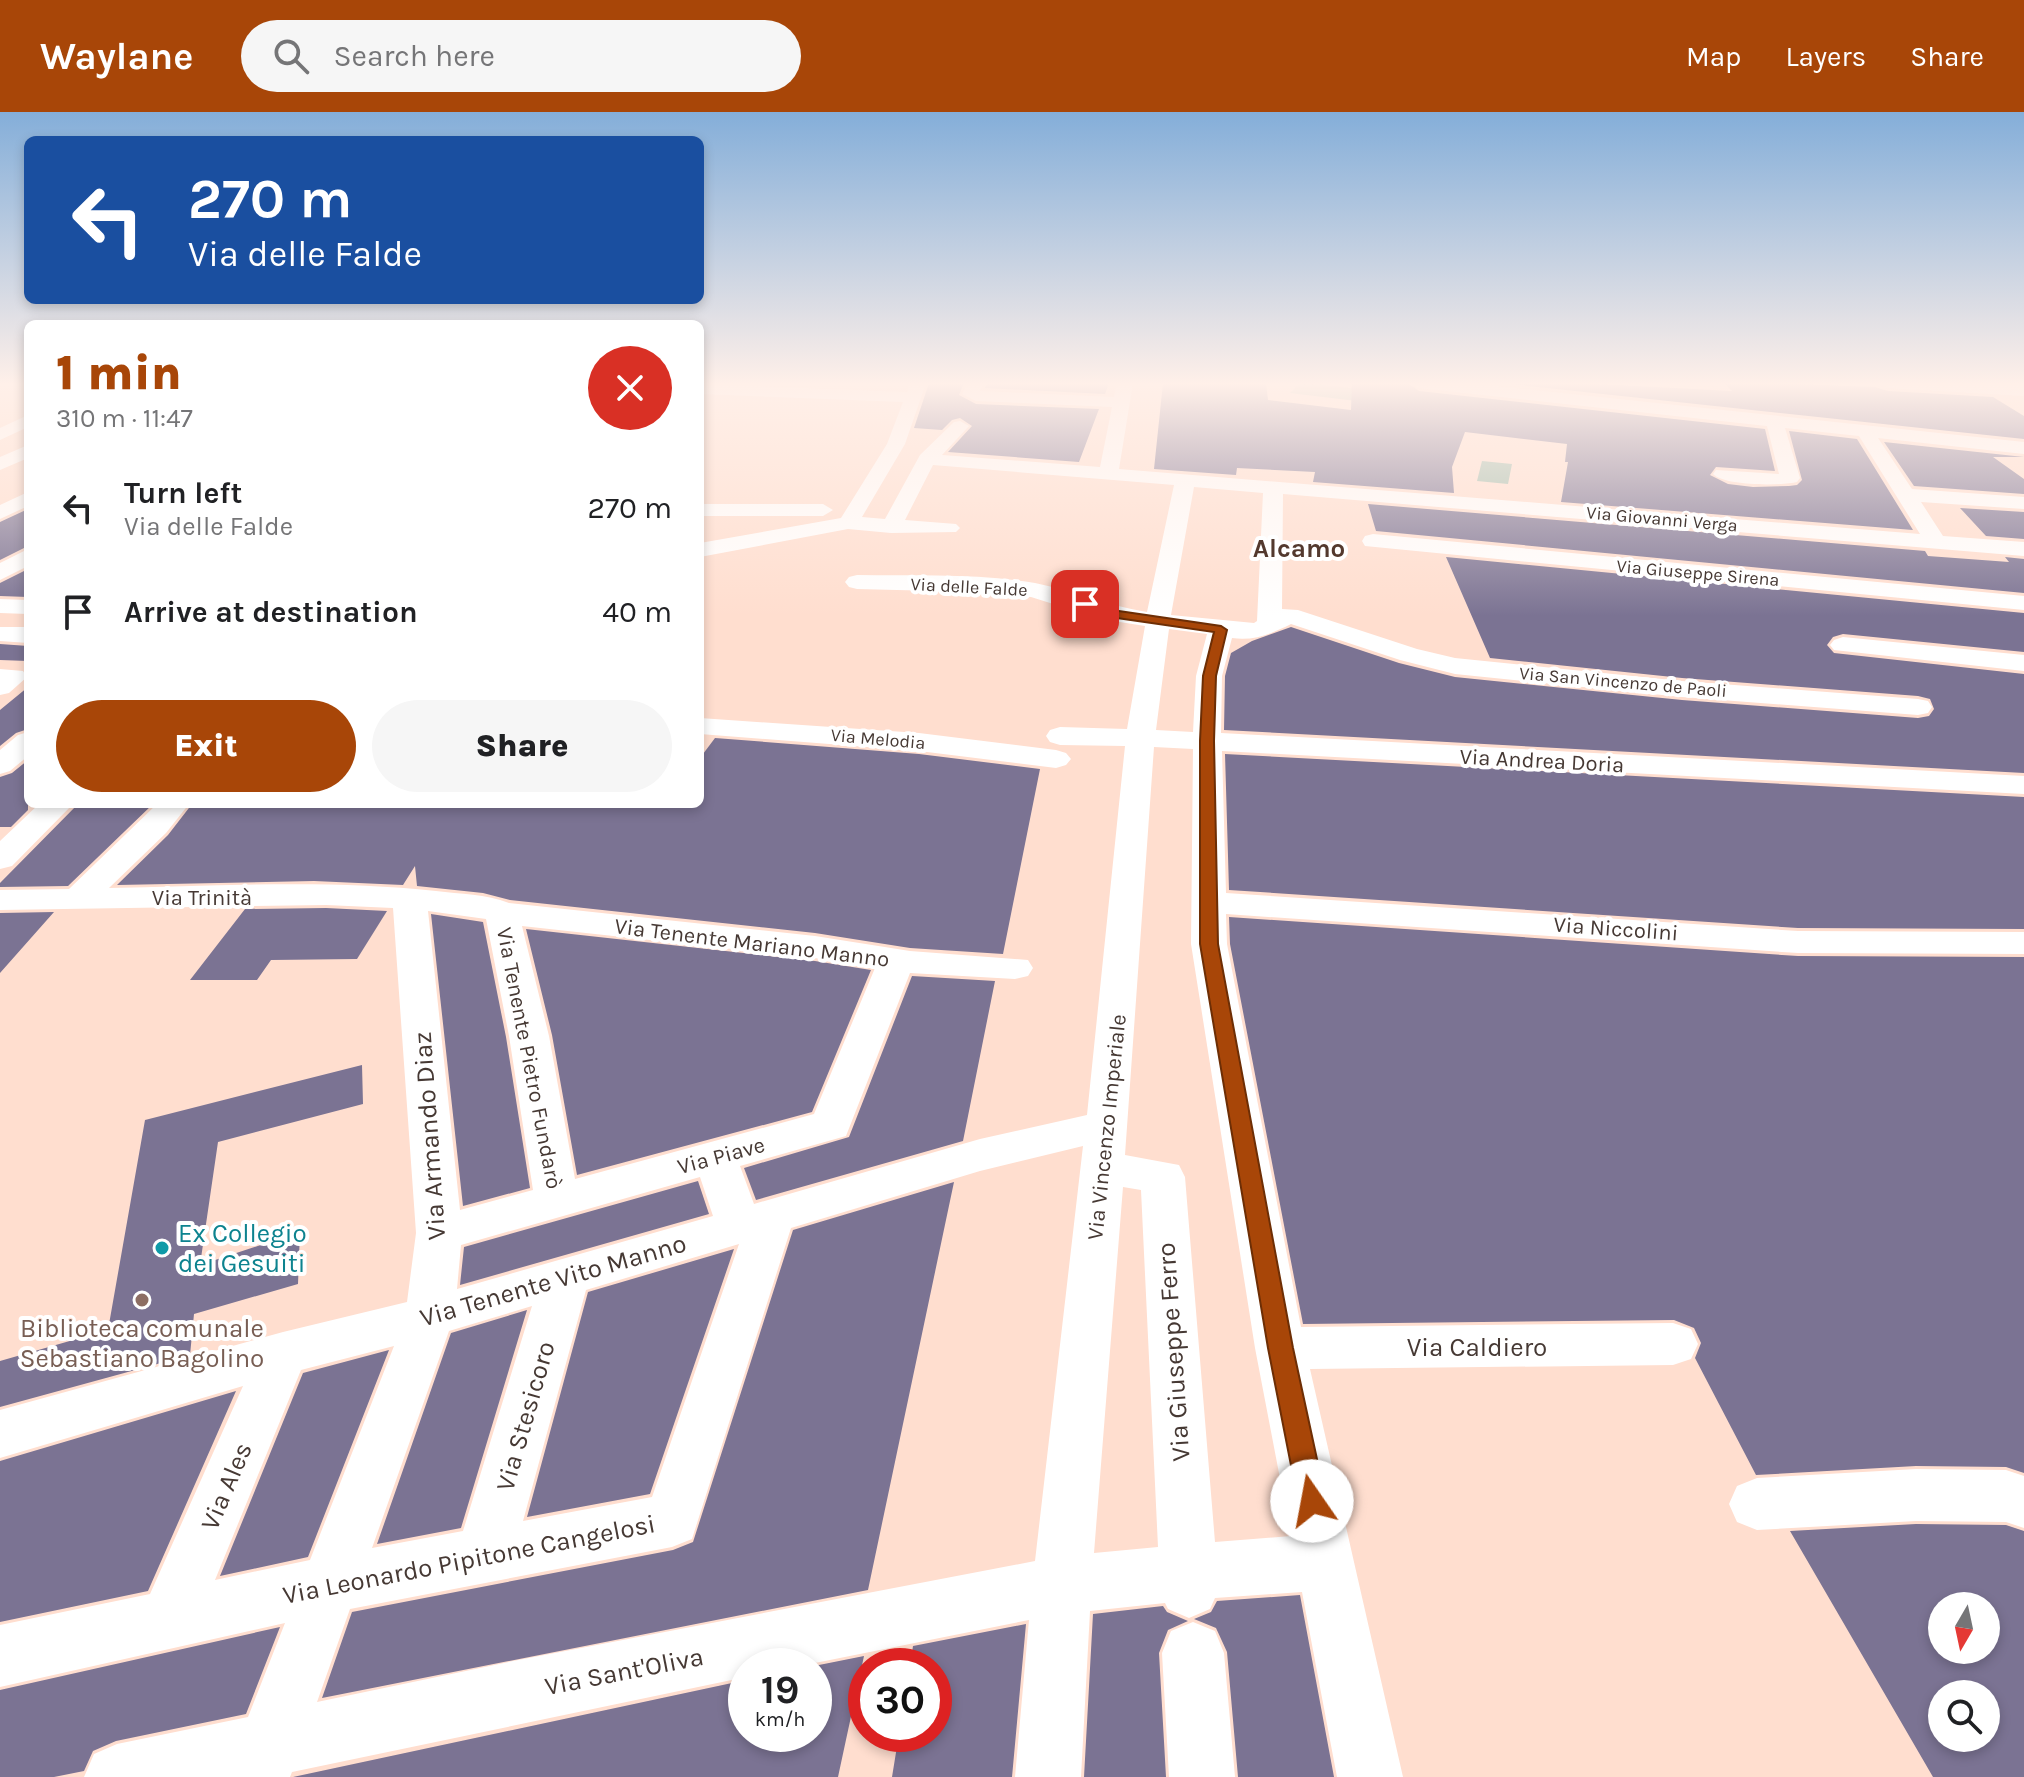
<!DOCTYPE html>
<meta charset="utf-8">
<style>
body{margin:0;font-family:Karla,sans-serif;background:#f6f6f6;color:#202124;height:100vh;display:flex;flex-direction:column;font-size:30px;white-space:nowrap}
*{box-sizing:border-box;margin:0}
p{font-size:26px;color:#757577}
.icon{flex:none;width:44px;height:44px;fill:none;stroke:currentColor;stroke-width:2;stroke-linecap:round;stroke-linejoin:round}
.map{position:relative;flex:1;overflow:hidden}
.side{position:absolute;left:24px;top:208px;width:680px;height:488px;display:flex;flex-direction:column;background:#fff;border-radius:12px;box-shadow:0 4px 12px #0003}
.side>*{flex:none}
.top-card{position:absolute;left:24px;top:24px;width:680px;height:168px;border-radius:12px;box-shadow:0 4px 12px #0003;background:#1a4fa0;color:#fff;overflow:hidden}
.needle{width:52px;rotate:189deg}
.fabs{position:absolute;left:1928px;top:1480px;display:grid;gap:16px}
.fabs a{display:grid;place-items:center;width:72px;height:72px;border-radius:50%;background:#fff;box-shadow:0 4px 12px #0003;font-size:40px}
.speed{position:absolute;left:728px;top:1536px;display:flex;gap:16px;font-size:40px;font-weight:700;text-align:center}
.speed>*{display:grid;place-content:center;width:104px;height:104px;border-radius:50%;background:#fff;box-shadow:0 4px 12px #0003;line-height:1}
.speed small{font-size:20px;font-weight:400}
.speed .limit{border:12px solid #d22;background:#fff;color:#111}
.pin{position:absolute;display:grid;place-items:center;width:68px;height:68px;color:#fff;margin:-34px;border-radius:16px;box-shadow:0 4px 12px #0006}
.me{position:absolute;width:88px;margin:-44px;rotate:348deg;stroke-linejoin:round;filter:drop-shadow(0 0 6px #0008)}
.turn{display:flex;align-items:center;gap:28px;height:168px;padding:0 32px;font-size:36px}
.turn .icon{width:104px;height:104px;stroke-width:2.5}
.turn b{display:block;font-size:56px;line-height:68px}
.round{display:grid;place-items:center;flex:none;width:84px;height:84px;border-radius:42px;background:#f6f6f6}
.overview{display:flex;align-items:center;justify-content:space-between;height:136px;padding:0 32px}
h1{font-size:48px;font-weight:800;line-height:60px;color:#a84608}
.cta{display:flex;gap:16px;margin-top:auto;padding:16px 32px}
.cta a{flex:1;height:92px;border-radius:48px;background:#a84608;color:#fff;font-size:32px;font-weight:800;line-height:92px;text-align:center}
.cta a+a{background:#f6f6f6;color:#202124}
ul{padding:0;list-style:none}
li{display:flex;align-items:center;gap:24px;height:104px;padding:0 32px}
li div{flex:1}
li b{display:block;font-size:30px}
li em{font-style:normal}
header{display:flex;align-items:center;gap:48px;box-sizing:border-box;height:112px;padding:0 40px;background:#a84608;color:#fff}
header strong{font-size:38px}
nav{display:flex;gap:44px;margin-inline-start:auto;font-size:28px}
.search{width:560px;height:72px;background:#f6f6f6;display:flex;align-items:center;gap:20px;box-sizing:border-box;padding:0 28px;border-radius:44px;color:#757577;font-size:30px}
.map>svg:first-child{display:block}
.green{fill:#9dbaaa}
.building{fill:#7b7393;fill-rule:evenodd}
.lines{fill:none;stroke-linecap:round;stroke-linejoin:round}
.minor{fill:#fff;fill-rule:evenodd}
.route{fill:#a84608;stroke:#6d2e05;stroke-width:2}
.culture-dot{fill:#0f9aa8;stroke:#fff;stroke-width:3}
.education-dot{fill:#8d6e63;stroke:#fff;stroke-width:3}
.labels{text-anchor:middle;stroke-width:8;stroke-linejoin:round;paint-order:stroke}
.far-street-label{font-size:18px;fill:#463934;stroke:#fff}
.street-label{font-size:22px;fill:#463934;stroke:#fff}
.far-district-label{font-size:26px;font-weight:bold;fill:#53392e;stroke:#fff}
.near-street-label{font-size:26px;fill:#463934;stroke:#fff}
.near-culture-label{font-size:26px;fill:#0d838f;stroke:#fff;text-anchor:start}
.near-education-label{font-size:26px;fill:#785e54;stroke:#fff}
</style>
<header>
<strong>Waylane</strong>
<div class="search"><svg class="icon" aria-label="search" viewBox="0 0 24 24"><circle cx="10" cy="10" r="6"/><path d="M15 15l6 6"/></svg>Search here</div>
<nav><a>Map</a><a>Layers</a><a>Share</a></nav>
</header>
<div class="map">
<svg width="2024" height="1665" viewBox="0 0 2024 1665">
<rect width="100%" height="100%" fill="#ffdecf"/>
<!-- green -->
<path class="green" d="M1300,271H1309L1383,280L1373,291L1290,281Z
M1482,349L1512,352L1508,372L1477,369Z"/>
<!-- building -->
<path class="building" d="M929,271H964L959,283L976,292L1099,297L1079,350L948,340L972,314L960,306L952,308L942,318L914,316Z
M987,271H1109L1105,282L985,276Z
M1163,271H1266L1268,288L1351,298L1352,271H1408L1419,279L1765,317L1775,359L1716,355L1710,363L1728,372L1753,375L1789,374L1797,373L1802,368L1789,319L1857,327L1913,418L1561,390L1568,350H1565L1567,332L1465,320L1452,355L1454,381L1313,370L1315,360L1237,356L1236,363L1154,357Z
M1500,271H1580L1732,279L1724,271H1779L1875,275L1888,279L1993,285L2024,304V327Z
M1884,330L2024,345H1993L2024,367V382L1914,374Z
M1368,392L1925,439L1928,444L2009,450L2005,445L2024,447V481L1376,419Z
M1960,396L2024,400V427L1986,424Z
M28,397V434L0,448V410Z
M1446,445L2024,501V540L1843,522L1833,525L1827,533L1834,541L2024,562V661L1224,618L1225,564L1231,541L1252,529L1291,515L1399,551L1455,565L1682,588L1918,606L1929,604L1934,597L1930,587L1918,584L1682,566L1490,546Z
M28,457V485L0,484V471Z
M0,532L28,534V549L0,548Z
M28,575V617L16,621L0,634V598Z
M715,626L919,642L1040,657L1003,842L910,836L815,821L510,788L483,781L417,774L415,754L403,773L314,769L117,773L168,723L192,692H700V646Z
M1225,642L2024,685V817L1798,816L1229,778Z
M28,648V698L11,715H0V665L12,661Z
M78,692H153L68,774L0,775V771Z
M326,796L387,799L357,847L271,848L257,868H190L245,797Z
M54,800L0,861V801Z
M431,802L483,810L506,925L530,1076L463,1094Z
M1229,805L1798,844L2024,845V1361L2006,1355L1916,1354L1756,1363L1695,1246L1701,1231L1694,1216L1674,1208L1303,1212L1230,832Z
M526,817L815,849L871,858L812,1000L577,1063L552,923Z
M912,864L995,869L963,1029L756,1088L744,1056L849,1025Z
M362,953L363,992L218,1030L200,1153L300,1120L298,1172L194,1202L190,1243L0,1295V1249L108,1218L145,1008Z
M698,1069L709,1102L460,1173L464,1135Z
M954,1070L868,1478L322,1586L352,1500L673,1438L693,1430L793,1118Z
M734,1137L650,1382L527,1405L588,1180Z
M527,1198L461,1416L377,1432L451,1221Z
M389,1238L308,1445L220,1464L303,1261Z
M236,1279L148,1479L0,1510V1349Z
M1916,1412L2006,1413L2024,1419V1665H1933L1790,1419ZM1942,1494H1986V1538H1942ZM1942,1582H1986V1626H1942Z
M1300,1483L1334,1665H1238L1227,1540L1216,1516L1194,1507L1211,1500L1217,1489Z
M1163,1494L1167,1500L1188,1509L1168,1518L1159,1541L1166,1665H1084L1093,1502Z
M1026,1512L1012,1665H892L899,1622H934V1554H910L913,1534Z
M280,1515L246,1602L116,1629L93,1639L84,1659L54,1665H0V1578Z
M864,1544L838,1665H293L746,1568V1622H814V1554Z"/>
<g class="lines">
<!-- minor -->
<path class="minor" d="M910,271H926L905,332L862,405L885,407L920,343L954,310L960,309L969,314L942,343L1100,355L1112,295L976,289L962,282L968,271H984L980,279L1114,285L1117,271H1133L1119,357L1920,422L1859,324L1785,316L1800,366L1797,370C1780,374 1725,374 1713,362L1716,358L1779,362L1767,314L1419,276L1411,271H1468L2024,330V342L1878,326L1912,377L2024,385V397L1921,390L1943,424L2024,430V444L1283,382L1282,497L1298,498L1417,537L1455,546L1682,569L1918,587L1928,589L1932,595L1928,601L1918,603L1682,585L1455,562L1400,548L1291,512C1271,522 1254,529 1232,526L1222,564L1221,621L2024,664V682L1222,639L1226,781L1798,819L2024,820V842L1798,841L1226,802L1227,832L1301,1215L1673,1211L1691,1217L1698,1232L1691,1247L1673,1253L1310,1257L1403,1665H1337L1302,1480L1215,1486L1210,1497L1189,1506L1168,1497L1165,1491L1090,1499L1081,1665H1015L1029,1508L800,1554H746V1565L292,1660L290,1665H84L94,1642L117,1632L248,1605L285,1511L0,1575V1513L150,1482L243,1274L0,1346V1298L283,1220L407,1190L416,1121L393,796L326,793L0,798V778L69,777L157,692H189L166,721L109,776C217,774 328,767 436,779C460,782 486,782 509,791L815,824L910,839L1028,848L1033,856L1028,864L1015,867L910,861L846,1024L740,1054L754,1092L980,1027L1087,1003L1125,634L1060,633L1050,630L1046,624L1050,618L1060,615L1127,617L1145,514L1101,507L1031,485L977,480L857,477L849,475L845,470L849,465L857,463C915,464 977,461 1035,471C1073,479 1108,494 1147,500L1174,373L933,353L905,408L956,412L960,416L956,420L891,421L848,417L700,445V431L841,406L887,332L903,290L700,282V272L907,280ZM1194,375L1263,381L1257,509L1254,511L1171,503ZM1169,517L1207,522L1196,564L1193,620L1156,618ZM1154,635L1193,637L1191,832L1255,1236L1291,1424L1215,1430L1185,1065L1179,1053L1125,1043ZM428,799L486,807L509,924L533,1078L460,1098ZM522,814L815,846L875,856L814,1002L575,1067L549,924ZM1083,1034L1035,1449L513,1549L317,1590L350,1497L672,1435L692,1427L791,1116L980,1059ZM700,1065L713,1104L457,1177L461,1133ZM1123,1075L1141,1078L1158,1435L1094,1441ZM739,1132L652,1385L523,1409L586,1178ZM532,1194L463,1419L372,1436L449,1219ZM394,1234L310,1448L215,1468L301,1258Z
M1880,271L2024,274V284L1888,276Z
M28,303V315L0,328V316Z
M28,333V346L0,358V345Z
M28,380V394L0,407V393Z
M700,392H823L833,398L823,404H700Z
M1373,422L2024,484V498L1365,434L1362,429L1365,424Z
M28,437V454L0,468V451Z
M0,487L28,488V502L0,501Z
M0,515H28V531L0,529Z
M1843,525L2024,543V559L1834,538L1830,533L1834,528Z
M0,557L23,559L27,565L9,581L0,583Z
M700,606L919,621L1056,638L1066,641L1071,647L1066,653L1056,656L919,639L700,622Z
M28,620V644L10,659L0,662V638L18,623Z
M39,692H73L12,754L0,757V729Z
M1916,1357L2006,1358L2024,1364V1416L2006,1410L1916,1409L1757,1418L1737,1410L1729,1392L1737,1374L1757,1366Z
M1193,1510L1215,1519L1224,1541L1235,1665H1169L1162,1541L1171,1519Z"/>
</g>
<!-- sky -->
<linearGradient id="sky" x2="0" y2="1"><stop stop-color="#84aed9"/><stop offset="0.54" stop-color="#fff0e9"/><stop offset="1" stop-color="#fff0e9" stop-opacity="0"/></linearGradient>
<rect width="2024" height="504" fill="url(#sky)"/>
<!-- route -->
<path class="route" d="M1085,488L1112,498L1221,514L1227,518L1216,564L1214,629L1218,832L1293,1236L1326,1389L1322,1398L1312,1402L1302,1398L1298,1389L1268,1236L1200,832V629L1203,564L1214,520L1110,505L1081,495L1079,492Z"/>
<!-- markers -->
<circle class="culture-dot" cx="162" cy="1136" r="8"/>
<circle class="education-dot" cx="142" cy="1188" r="8"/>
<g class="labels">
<!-- far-street labels -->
<g class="far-street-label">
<text transform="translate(1662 407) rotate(5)" y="6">Via Giovanni Verga</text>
<text transform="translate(1698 461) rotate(5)" y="6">Via Giuseppe Sirena</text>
<text transform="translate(969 475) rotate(3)" y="6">Via delle Falde</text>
<text transform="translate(1623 570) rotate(5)" y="6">Via San Vincenzo de Paoli</text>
<text transform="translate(878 627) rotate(5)" y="6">Via Melodia</text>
</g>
<!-- street labels -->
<g class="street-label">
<text transform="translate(1542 648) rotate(3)" y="8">Via Andrea Doria</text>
<text x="202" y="793">Via Trinità</text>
<text transform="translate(1616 816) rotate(4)" y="8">Via Niccolini</text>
<text transform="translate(752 830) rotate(7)" y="8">Via Tenente Mariano Manno</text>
<text transform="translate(530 946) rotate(79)" y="8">Via Tenente Pietro Fundarò</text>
<text transform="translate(1106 1015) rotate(-84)" y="8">Via Vincenzo Imperiale</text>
<text transform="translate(721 1043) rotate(-15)" y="8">Via Piave</text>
</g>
<!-- far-district labels -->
<g class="far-district-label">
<text x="1299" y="445">Alcamo</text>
</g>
<!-- near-street labels -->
<g class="near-street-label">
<text transform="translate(429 1024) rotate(-94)" y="9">Via Armando Diaz</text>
<text transform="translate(553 1168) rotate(-16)" y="9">Via Tenente Vito Manno</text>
<text x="1477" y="1244">Via Caldiero</text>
<text transform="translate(1173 1240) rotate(-94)" y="9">Via Giuseppe Ferro</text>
<text transform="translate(525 1304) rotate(-74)" y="9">Via Stesicoro</text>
<text transform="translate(226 1374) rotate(-67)" y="9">Via Ales</text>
<text transform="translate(469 1447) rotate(-11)" y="9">Via Leonardo Pipitone Cangelosi</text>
<text transform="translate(624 1559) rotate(-11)" y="9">Via Sant'Oliva</text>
</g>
<!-- near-culture labels -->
<g class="near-culture-label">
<text x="178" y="1130">Ex Collegio<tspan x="178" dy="30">dei Gesuiti</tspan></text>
</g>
<!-- near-education labels -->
<g class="near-education-label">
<text x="142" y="1225">Biblioteca comunale<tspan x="142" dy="30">Sebastiano Bagolino</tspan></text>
</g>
</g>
</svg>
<div class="fabs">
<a><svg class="needle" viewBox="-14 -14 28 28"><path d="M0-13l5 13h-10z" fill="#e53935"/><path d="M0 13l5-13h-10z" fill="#757577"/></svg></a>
<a><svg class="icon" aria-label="search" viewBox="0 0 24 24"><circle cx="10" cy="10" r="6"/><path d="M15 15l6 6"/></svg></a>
</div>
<div class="speed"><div>19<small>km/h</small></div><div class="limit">30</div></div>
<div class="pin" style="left:1085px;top:492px;background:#d93025"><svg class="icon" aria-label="arrive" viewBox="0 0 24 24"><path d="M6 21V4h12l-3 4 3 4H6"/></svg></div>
<svg class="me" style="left:1312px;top:1389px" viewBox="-20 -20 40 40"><circle r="19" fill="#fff"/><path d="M0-13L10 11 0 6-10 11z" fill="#a84608"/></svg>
<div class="top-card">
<div class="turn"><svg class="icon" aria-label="left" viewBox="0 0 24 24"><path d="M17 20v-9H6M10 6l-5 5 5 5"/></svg><div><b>270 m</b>Via delle Falde</div></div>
</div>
<section class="side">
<div class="overview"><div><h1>1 min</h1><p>310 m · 11:47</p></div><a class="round" style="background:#d93025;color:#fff"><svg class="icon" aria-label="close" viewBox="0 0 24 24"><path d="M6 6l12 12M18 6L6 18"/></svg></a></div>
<ul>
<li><svg class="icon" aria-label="left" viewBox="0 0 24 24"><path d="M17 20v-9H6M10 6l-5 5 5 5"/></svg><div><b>Turn left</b><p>Via delle Falde</p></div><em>270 m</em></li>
<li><svg class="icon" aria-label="arrive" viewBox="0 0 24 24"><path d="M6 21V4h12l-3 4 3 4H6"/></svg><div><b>Arrive at destination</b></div><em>40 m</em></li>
</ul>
<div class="cta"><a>Exit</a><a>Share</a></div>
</section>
</div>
